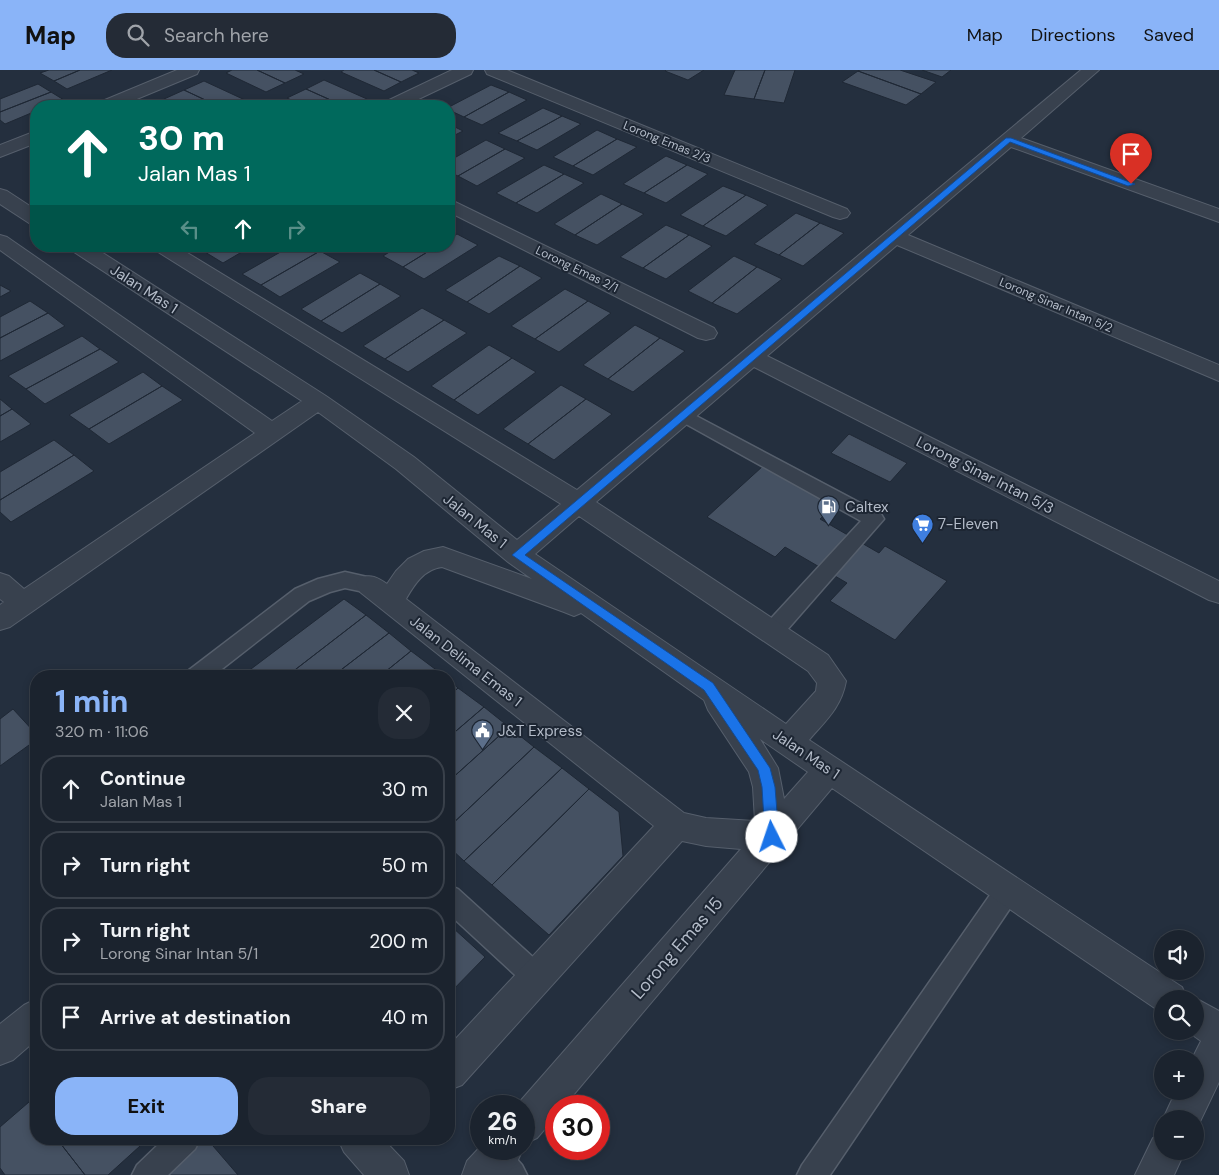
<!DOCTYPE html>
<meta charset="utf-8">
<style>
body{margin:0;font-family:"DM Sans",sans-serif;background:#242b36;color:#f1f3f6;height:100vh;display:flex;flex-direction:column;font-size:19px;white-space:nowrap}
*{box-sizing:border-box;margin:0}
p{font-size:16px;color:#a0a4aa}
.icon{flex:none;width:28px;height:28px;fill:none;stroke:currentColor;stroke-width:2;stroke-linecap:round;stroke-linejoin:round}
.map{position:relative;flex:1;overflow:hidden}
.sheet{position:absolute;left:30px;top:600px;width:425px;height:475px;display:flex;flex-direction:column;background:#1b232e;border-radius:20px;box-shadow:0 2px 8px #0003,0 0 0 1px #39404a}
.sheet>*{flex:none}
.top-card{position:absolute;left:30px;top:30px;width:425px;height:152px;border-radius:20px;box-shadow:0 2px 8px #0003,0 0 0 1px #39404a;background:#00695c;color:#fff;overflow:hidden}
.fabs{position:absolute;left:1154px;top:860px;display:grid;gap:10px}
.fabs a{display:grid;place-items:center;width:50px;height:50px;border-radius:50%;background:#1b232e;box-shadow:0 2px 8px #0003,0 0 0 1px #39404a;font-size:25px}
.speed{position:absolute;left:470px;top:1025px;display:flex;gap:10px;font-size:25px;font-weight:700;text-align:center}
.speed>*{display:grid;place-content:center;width:65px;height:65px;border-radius:50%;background:#1b232e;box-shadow:0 2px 8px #0003,0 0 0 1px #39404a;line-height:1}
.speed small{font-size:12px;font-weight:400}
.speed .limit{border:8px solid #d22;background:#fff;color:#111}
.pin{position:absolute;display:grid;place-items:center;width:42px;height:42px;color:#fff;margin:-51px -21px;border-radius:50% 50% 50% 0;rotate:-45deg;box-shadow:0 0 5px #0007}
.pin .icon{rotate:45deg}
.me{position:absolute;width:55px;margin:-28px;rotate:356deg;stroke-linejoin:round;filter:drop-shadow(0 0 4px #0008)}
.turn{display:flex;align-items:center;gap:18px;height:105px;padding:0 25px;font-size:22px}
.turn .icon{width:65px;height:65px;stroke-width:2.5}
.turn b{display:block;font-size:35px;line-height:42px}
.lanes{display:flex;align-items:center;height:48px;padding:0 25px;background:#0003;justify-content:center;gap:25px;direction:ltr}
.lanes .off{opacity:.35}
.round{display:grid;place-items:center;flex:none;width:52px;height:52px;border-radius:20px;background:#242b36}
.overview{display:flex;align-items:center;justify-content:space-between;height:85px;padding:0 25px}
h1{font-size:30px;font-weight:800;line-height:38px;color:#8ab4f8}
.cta{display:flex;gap:10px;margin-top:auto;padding:10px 25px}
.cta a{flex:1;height:58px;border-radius:20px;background:#8ab4f8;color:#111;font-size:20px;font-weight:800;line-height:58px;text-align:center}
.cta a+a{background:#242b36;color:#f1f3f6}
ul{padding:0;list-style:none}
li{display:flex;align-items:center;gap:15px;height:68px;margin:0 10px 8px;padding:0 15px;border:2px solid #39404a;border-radius:20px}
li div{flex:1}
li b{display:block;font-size:19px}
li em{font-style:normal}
header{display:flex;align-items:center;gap:30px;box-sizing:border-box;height:70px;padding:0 25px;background:#8ab4f8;color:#111}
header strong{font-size:24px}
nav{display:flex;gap:28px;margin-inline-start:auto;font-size:18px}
.search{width:350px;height:45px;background:#242b36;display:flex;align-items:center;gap:12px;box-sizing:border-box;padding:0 18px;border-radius:20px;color:#a0a4aa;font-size:19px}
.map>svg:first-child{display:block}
.building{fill:#455162;stroke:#1f2835}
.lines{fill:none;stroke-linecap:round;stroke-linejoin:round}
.lane-casing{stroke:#565f6c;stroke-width:3}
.street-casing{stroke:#565f6c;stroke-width:2}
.lane{fill:#38414e;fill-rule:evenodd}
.street{fill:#38414e;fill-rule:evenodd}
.route{fill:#1a73e8;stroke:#114b97}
.labels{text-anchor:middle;stroke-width:4;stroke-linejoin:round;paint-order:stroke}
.far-street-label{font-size:12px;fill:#b4bcc9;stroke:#1d2633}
.street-label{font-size:15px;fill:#b4bcc9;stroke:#1d2633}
.poi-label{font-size:15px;fill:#b4bcc9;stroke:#1d2633;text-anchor:start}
.near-street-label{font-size:18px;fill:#b4bcc9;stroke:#1d2633}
</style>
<header>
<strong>Map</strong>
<div class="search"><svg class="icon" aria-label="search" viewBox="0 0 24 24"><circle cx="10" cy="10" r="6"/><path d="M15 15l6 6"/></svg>Search here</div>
<nav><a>Map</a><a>Directions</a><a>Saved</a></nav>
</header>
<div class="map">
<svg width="1219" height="1105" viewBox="0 0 1219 1105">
<rect width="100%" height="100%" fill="#242f3e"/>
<!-- building -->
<path class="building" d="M49,0H80L54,11L40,3Z
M80,0H112L67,19L54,11Z
M232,0H257L285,13L266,22L226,3Z
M257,0H295L304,4L285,13Z
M344,0H374L401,12L384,21L341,2Z
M374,0H412L419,3L401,12Z
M666,0H704L688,10L665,1Z
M735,0H765L754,29L724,25Z
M765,0H795L784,33L754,29Z
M860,0H900L936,12L921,24L858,1Z
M922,0H951L942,7Z
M858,1L921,24L906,35L842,12Z
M324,10L367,29L354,36H344L306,19Z
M204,11L245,30L231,36H218L184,20Z
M38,14L51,22L0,42V29Z
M491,15L509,22L464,47L449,40V37Z
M306,19L344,36H304L287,28Z
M184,20L218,36H179L164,29Z
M51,22L64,30L48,36H36V41L5,54L0,50V42Z
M509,22L527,30L482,55L464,47Z
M543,38L562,46L517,71L498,63Z
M562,46L581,54L537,80L517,71Z
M449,54L463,61L449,68Z
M597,60L617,69L573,96L553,87Z
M617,69L637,77L593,105L573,96Z
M486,70L505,79L458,106L449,102V91Z
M505,79L525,88L477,116L458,106Z
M666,86L687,95L644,123L623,114Z
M544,95L564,104L516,133L496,123Z
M687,95L708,104L666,133L644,123Z
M564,104L584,113L537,143L516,133Z
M723,116L746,125L703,156L680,145Z
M601,124L622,134L575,165L554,154Z
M746,125L768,135L726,166L703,156Z
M622,134L644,144L597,175L575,165Z
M796,143L820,153L779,185L754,174Z
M820,153L844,163L803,196L779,185Z
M666,155L689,165L643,198L620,187Z
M457,164L478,175L424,209L403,197L437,176H449V169Z
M689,165L712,176L666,209L643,198Z
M214,176H252L223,193L205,182Z
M291,176H312L320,181L261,215L242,204Z
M399,176H437L403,197L383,186Z
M320,181L340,192L280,227L261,215Z
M499,186L520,196L467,232L445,220Z
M734,186L757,197L712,233L688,221Z
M520,196L542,208L489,244L467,232Z
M757,197L782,209L737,244L712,233Z
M360,203L380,214L321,251L301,239Z
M380,214L401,226L342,263L321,251Z
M0,215L11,221L0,227Z
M565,219L588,231L535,269L511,256Z
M30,231L48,243L0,268V247Z
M588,231L611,243L559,282L535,269Z
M422,238L444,250L385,289L363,276Z
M48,243L65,256L0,291V268Z
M444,250L467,263L408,302L385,289Z
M635,255L660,268L608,309L583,295Z
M82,266L100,279L26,319L8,306Z
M660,268L685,281L633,322L608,309Z
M489,275L512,288L454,330L431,316Z
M100,279L119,292L45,334L26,319Z
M512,288L536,302L478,345L454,330Z
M143,302L162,316L89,359L69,345Z
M561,315L586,329L528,374L503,359Z
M162,316L183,330L109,374L89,359Z
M0,329L12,339L0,346Z
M586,329L612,344L554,390L528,374Z
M12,339L31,354L0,372V346Z
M849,364L907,393L890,412L831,383Z
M54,370L74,385L0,430V402Z
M74,385L94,401L11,452L0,442V430Z
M763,396L834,436L820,449L879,483L885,476L947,511L895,570L830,531L847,513L785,477L775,487L707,447Z
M344,529L366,545L287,606H252L247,602Z
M366,545L389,563L333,606H287Z
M389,563L411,581L380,606H333Z
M411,581L435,599L426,606H380Z
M435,599L444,606H426Z
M449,610L458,618L449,626Z
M458,618L484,637L449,667V626Z
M484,637L509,657L449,711V667Z
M13,639L36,664V670L0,696V649Z
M509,657L534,677L449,757V711Z
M534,677L562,698L464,791L449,777V757Z
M562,698L589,719L492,815L464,791Z
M589,719L619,742L623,786L549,865L492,815Z
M452,857L485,887L449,924V860Z
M36,1025V1042L29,1032Z
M29,1032L36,1042V1069H57L85,1105H5L0,1098V1057Z
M57,1069H134L140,1076L108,1105H85Z
M197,1069H207L238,1105H160Z"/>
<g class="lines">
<defs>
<path id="lane" d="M683,339L881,444L884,449L780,568L772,570L764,568L761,562L764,556L861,451L677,349L674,345L677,341Z
M345,502L376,509L379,515L376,521L369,523L345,518L330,522L309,531L213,606H186L189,600L295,519L318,509Z
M1008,808L1017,812L1021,820L1017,828L830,1105H797L802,1095L999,812Z
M449,815L458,819L545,898L549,907L545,916L536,920L527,916L449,844Z
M164,1069H200L195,1079L168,1105H132L137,1095Z
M485,1079H508L522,1095L527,1105H492L486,1098L481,1088Z"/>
<path id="street" d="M177,0H199L197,4L120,36H97L100,32Z
M452,0H473L471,4L404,36H382L385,32Z
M485,0H507L847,139L850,143L847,147L840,149L833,147L487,4Z
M1081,0H1099L1021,68L1219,139V152L1011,77L908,165L1219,295V311L897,175L767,286L1219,511V533L1209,530L754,297L596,432L828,585L846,611C841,638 826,650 809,670L1182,917L1187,929H1162V943L832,718L564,1036H556V1046L537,1068L524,1074V1036H516L741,779L706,776L682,771L462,1015L449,1020V976L654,756L360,522L356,515L360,508C371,504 377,507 387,514L396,501L408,489L424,481L443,477L532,509L508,492L396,399L318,342L33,541L10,557L0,560V535L4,532L0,529V503L9,506L24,519L255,363L0,180V165L7,167L272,351L302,331L71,180L68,176H92L326,326L414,387L517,470L561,434L155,180L152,176H176L577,420ZM579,446L808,601L817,613L816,621L786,654L535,484ZM442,497L564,542L574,546L581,543L704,630L708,640L749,702L753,717L755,751L706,748L684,743L406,529C414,515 424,499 442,497ZM760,669L808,702L784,729L778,698Z
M36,61V73L0,87V75Z
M0,119L7,121L36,140V155L29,153L0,134Z
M449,129L714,258L717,263L714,268L706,270L698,268L449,142Z
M1195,928L1219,941V1012L1195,1062V1049H1163L1176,1021H1195V989H1192L1201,971L1187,961H1195Z
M36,929V970L13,990L0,995V954L24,935Z
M1162,1063V1081H1185L1174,1105H1135L1153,1068Z
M338,1069H383L404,1091L409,1105H364L344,1082Z
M481,1076V1079H523L517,1092L506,1105H462L467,1091Z"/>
</defs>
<!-- lane casing -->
<use href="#lane" class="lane-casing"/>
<!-- street casing -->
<use href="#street" class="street-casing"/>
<!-- lane -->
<use href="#lane" class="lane"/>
<!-- street -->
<use href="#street" class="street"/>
</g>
<!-- route -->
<path class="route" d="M1006,68H1011L1135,114L1128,116L1010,72L525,485L713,613L770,698L775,717L779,767L777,771L772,773L767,771L765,767L762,717L758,700L704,620L512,485Z"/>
<!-- icons -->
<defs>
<symbol id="fuel-pin" viewBox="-11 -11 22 30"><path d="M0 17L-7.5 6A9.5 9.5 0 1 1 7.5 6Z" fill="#5c6f8a" stroke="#1d2633"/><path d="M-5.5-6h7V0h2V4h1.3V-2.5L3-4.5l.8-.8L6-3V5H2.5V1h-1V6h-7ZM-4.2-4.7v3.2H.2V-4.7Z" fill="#fff"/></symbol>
<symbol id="supermarket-pin" viewBox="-11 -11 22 30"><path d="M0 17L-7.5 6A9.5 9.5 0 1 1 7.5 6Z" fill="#3f7fe0" stroke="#1d2633"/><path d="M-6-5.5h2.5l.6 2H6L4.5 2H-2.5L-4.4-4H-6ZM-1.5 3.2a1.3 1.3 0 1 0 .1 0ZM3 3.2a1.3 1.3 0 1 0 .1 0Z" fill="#fff"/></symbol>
<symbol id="civic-pin" viewBox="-11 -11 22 30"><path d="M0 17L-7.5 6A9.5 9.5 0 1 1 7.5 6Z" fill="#5c6f8a" stroke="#1d2633"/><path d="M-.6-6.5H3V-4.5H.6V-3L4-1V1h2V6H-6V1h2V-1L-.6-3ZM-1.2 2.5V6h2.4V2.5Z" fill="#fff"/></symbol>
</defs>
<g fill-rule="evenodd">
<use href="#fuel-pin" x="816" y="424" width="25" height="34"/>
<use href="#supermarket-pin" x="910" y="442" width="25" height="34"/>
<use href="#civic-pin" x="470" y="648" width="25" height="34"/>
</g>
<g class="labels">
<!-- far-street labels -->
<g class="far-street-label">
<text transform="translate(667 72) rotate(22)" y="4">Lorong Emas 2/3</text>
<text transform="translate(577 199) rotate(26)" y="4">Lorong Emas 2/1</text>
<text transform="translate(1056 235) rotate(23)" y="4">Lorong Sinar Intan 5/2</text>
</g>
<!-- street labels -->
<g class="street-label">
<text transform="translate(144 219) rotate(33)" y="5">Jalan Mas 1</text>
<text transform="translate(985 405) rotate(27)" y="5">Lorong Sinar Intan 5/3</text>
<text transform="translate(475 451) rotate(39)" y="5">Jalan Mas 1</text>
<text transform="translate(466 591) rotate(38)" y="5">Jalan Delima Emas 1</text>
<text transform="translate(806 684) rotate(34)" y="5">Jalan Mas 1</text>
</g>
<!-- poi labels -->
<g class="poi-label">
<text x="845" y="442">Caltex</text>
<text x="938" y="459">7-Eleven</text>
<text x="498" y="666">J&amp;T Express</text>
</g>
<!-- near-street labels -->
<g class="near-street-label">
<text transform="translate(677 878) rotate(-49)" y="6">Lorong Emas 15</text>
</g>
</g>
</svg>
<div class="fabs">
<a><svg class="icon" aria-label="sound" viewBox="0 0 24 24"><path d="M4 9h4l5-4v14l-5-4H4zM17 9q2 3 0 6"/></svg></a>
<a><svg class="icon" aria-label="search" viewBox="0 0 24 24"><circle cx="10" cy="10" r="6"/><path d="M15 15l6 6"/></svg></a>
<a>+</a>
<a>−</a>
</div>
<div class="speed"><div>26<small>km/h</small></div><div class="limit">30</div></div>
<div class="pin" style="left:1131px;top:114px;background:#d93025"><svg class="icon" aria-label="arrive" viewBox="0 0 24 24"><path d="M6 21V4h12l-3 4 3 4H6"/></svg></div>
<svg class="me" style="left:772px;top:767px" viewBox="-20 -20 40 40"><circle r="19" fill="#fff"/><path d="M0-13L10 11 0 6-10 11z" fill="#1a73e8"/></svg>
<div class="top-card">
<div class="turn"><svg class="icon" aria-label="ahead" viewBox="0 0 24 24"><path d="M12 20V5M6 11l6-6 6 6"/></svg><div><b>30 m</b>Jalan Mas 1</div></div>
<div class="lanes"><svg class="icon off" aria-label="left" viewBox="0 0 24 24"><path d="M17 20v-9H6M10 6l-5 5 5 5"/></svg><svg class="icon" aria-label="ahead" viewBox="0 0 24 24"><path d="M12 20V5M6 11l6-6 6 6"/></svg><svg class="icon off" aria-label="right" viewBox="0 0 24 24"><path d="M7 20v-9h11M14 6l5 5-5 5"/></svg></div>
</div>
<section class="sheet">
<div class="overview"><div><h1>1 min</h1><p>320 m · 11:06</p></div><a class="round"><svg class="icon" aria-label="close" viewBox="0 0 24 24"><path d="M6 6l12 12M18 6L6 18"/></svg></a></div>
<ul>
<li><svg class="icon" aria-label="ahead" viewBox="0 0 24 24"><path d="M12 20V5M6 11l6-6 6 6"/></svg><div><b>Continue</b><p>Jalan Mas 1</p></div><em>30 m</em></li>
<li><svg class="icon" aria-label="right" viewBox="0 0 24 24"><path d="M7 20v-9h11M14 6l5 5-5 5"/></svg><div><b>Turn right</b></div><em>50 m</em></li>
<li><svg class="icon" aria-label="right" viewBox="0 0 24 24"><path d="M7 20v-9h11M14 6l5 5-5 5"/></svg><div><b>Turn right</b><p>Lorong Sinar Intan 5/1</p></div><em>200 m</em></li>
<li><svg class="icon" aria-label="arrive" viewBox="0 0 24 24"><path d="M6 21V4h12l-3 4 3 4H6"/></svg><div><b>Arrive at destination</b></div><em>40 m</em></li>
</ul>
<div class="cta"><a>Exit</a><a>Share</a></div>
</section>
</div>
